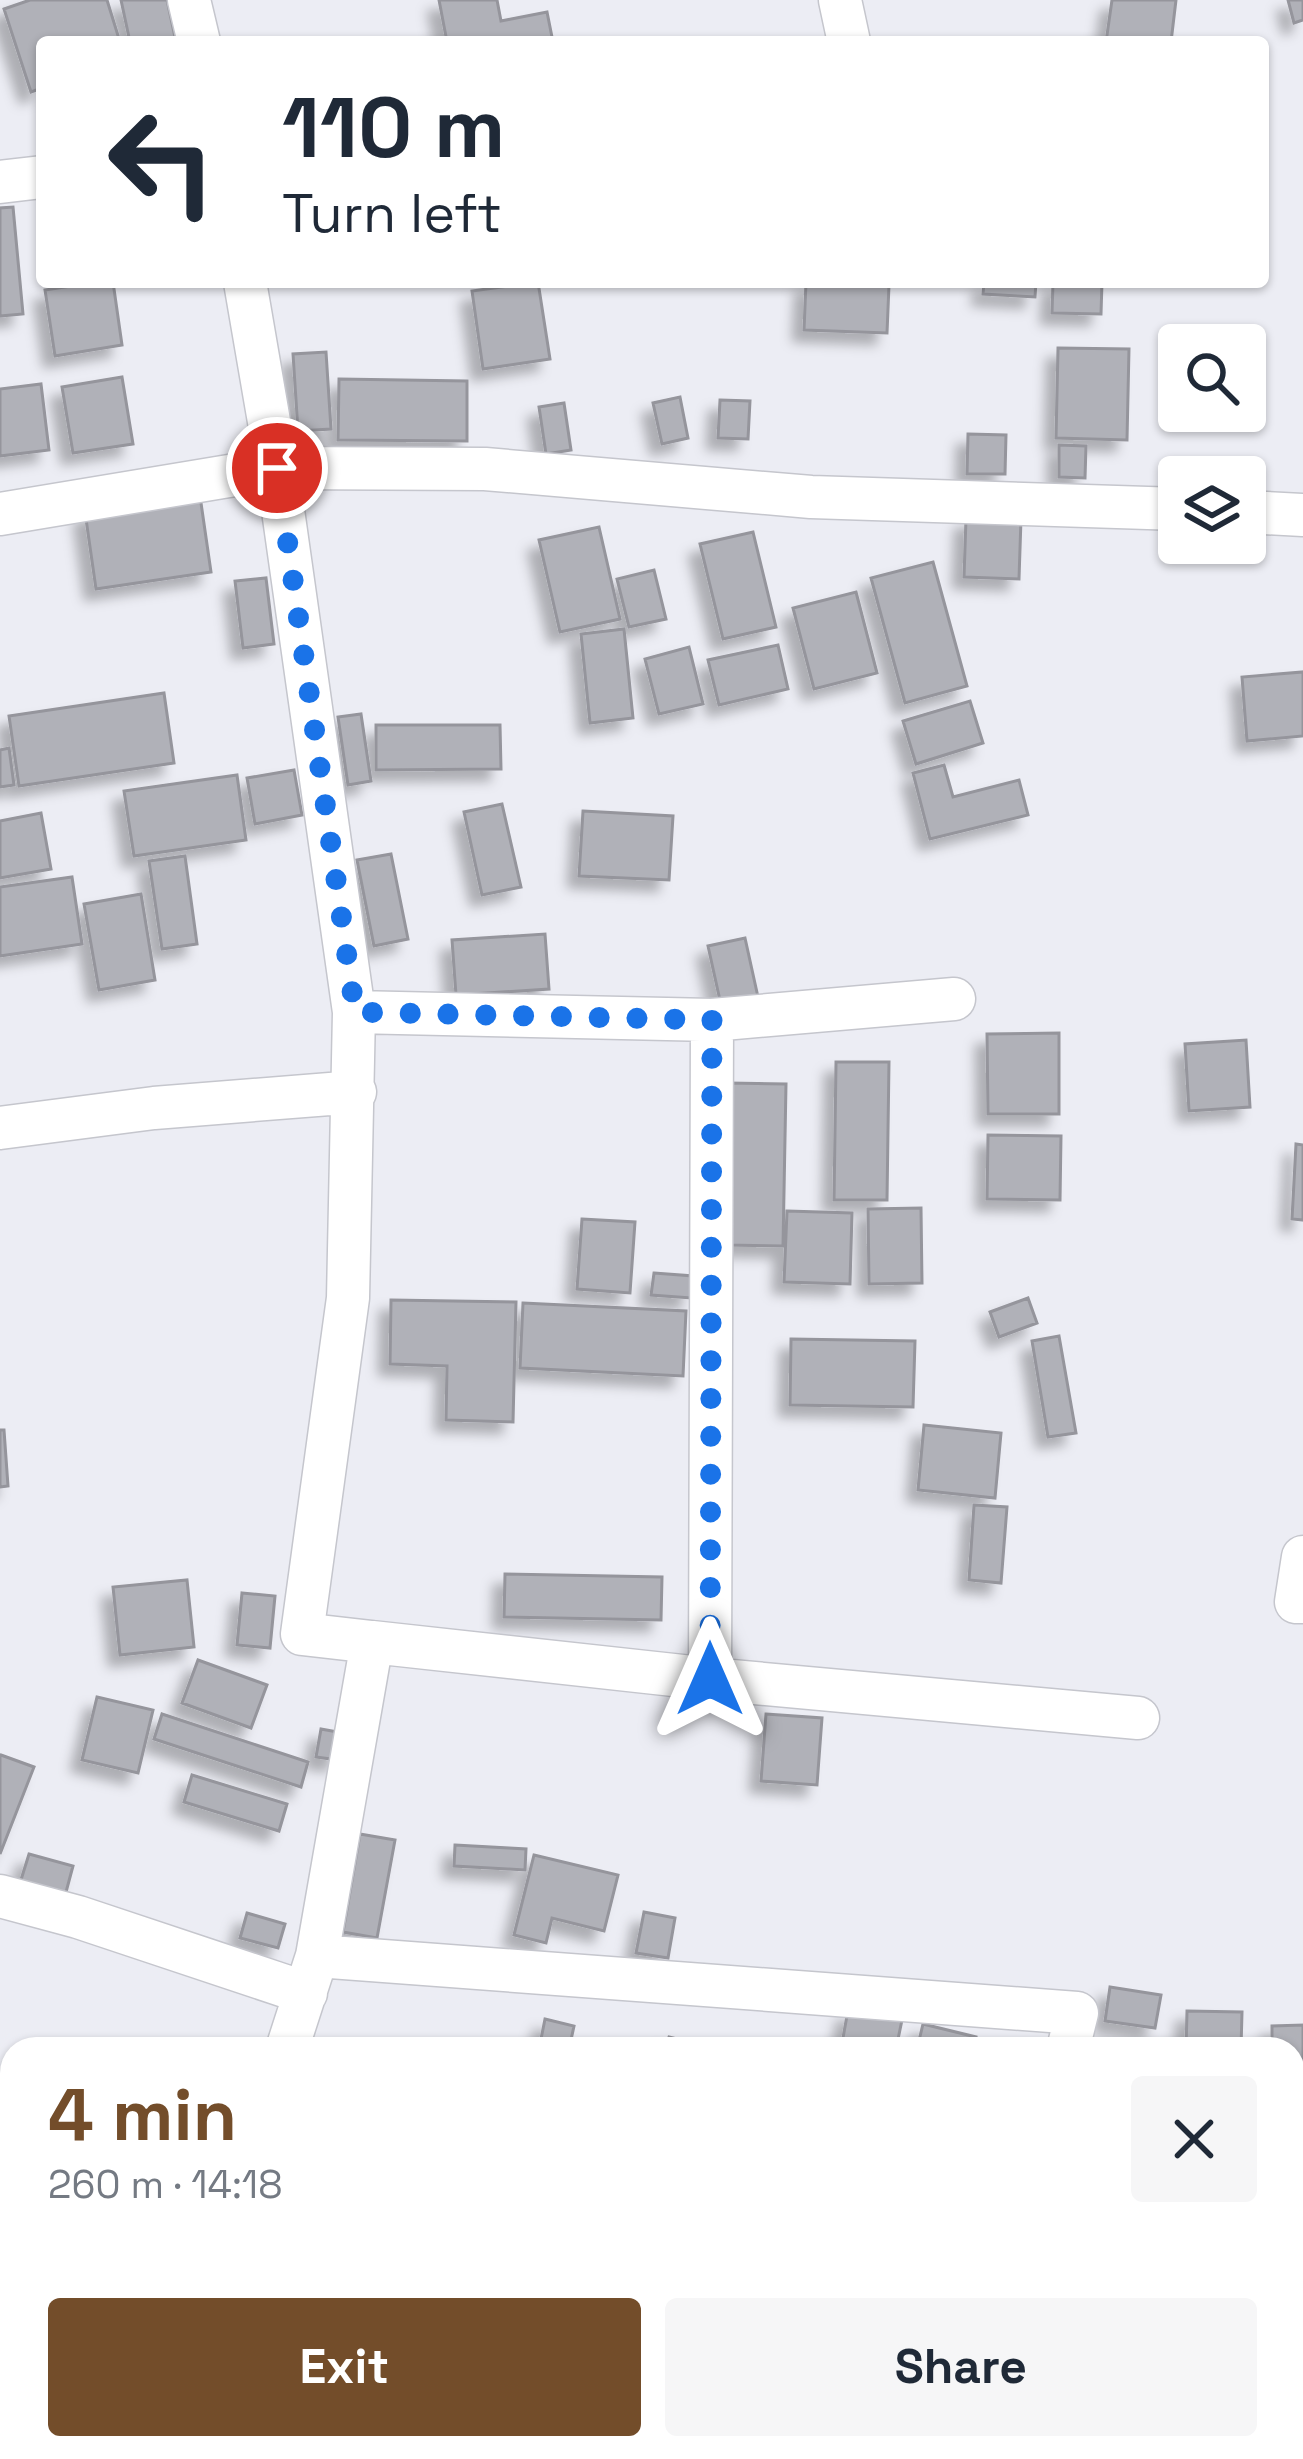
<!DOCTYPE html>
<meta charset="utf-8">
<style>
body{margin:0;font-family:"Space Grotesk",sans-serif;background:#f6f6f7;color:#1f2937;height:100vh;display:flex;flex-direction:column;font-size:45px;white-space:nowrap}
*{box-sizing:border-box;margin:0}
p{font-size:39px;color:#747a83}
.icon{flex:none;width:66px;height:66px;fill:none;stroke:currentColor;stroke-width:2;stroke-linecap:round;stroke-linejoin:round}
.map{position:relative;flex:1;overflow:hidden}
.sheet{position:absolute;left:0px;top:2037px;width:1305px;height:423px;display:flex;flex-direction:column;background:#fff;border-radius:36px 36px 0 0;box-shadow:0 3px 9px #0004}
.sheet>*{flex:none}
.top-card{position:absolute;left:36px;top:36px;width:1233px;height:252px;border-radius:12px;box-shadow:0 3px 9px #0004;background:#fff;color:#1f2937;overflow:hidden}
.tools{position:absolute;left:1158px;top:324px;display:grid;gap:24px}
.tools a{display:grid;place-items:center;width:108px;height:108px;border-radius:12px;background:#fff;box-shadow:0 3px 9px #0004;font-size:60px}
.pin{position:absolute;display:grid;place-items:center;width:102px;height:102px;color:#fff;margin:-51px;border:6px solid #fff;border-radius:50%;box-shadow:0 3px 12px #0007}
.me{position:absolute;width:132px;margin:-66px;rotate:0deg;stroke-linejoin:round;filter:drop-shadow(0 0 9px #0008)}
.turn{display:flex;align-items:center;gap:42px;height:252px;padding:0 48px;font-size:54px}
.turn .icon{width:156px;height:156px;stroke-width:2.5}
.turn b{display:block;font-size:84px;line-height:102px}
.round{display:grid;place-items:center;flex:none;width:126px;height:126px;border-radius:12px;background:#f6f6f7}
.headline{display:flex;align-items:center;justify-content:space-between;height:204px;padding:0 48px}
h1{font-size:72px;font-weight:800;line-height:90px;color:#734d2a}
.primary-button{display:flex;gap:24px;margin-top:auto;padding:24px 48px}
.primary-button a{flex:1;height:138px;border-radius:12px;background:#734d2a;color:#fff;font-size:48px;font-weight:800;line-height:138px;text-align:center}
.primary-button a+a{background:#f6f6f7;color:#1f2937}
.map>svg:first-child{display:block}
.building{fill:#b0b1b8;stroke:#95959c;stroke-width:3;filter:url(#shadow)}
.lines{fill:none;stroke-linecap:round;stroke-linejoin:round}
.minor-casing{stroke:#c5c6cd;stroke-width:45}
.minor{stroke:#fff;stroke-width:42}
.route{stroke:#1a73e8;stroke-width:21;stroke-dasharray:0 37.8}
</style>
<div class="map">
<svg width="1303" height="2459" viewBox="0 0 1303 2459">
<defs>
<filter id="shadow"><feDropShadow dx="-11" dy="11" stdDeviation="6" flood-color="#0004"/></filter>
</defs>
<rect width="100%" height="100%" fill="#ecedf4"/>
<!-- building -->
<path class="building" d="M30,0H107L120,42H42V88L31,92L4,9Z
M121,0H167L176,42H130Z
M439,0H497L501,21L547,12L553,42H447Z
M1112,0H1176L1171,42H1106Z
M1288,0H1303V20L1294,23Z
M13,207L23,314L0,316V208Z
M97,282H113L122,345L55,356L45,290Z
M538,282L550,359L483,369L472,291Z
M806,282L889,285L887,333L804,330Z
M984,282H1036L1035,297L983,294Z
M1053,282H1102L1101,314L1052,313Z
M1058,348L1129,349L1127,440L1056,438Z
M326,352L331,429L298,431L293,354Z
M122,377L133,444L73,453L62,387Z
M339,379L467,381V441L338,440Z
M41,384L49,450L0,456V389Z
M680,397L688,438L662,444L653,403Z
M720,400L750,401L748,439L718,438Z
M564,403L571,450L546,454L539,407Z
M968,434L1006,435L1005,474H967Z
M1059,445L1086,446L1085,478L1059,477Z
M200,496L211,572L96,589L85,512Z
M966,518L1021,519L1019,579L964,577Z
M599,527L620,619L560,632L539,540Z
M753,532L776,627L723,639L700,544Z
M933,562L967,686L905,703L871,578Z
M654,570L666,619L629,627L617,579Z
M266,578L274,644L243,648L235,581Z
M856,592L877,673L814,689L793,608Z
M624,629L633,718L590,723L581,634Z
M778,645L788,689L719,705L708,660Z
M689,647L703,704L659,714L645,659Z
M1303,672V736L1247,741L1242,677Z
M164,693L174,763L19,786L9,716Z
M970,701L983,743L916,764L903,721Z
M361,714L371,781L348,785L338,717Z
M376,725H500L501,769L376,770Z
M9,748L14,785L0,787V750Z
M944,765L953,797L1019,780L1028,815L930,839L913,773Z
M294,770L302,815L255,824L247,778Z
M237,775L246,840L134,856L124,791Z
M502,804L521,887L482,895L464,812Z
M583,811L673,816L669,880L579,876Z
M41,813L51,869L0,878V821Z
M391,854L408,939L374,946L357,860Z
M185,856L197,944L162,949L149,861Z
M72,877L82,944L0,956V887Z
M141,894L155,980L99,990L84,904Z
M545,934L549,989L456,995L452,940Z
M745,938L758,997L721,1005L708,946Z
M1059,1033V1114H988L987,1034Z
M1246,1040L1250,1107L1189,1111L1185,1044Z
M836,1062H889L887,1200H834Z
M728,1083L786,1084L783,1246L725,1245Z
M988,1135L1061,1136L1060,1200L987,1199Z
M1296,1144L1303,1145V1220L1292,1219Z
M921,1208L922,1283L869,1284L868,1209Z
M787,1211L852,1213L850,1284L784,1282Z
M582,1219L635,1222L630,1293L577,1289Z
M654,1273L693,1276L691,1298L651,1295Z
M1028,1298L1037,1323L999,1337L990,1312Z
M391,1300L516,1302L513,1422L446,1420L447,1366L390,1364Z
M523,1303L686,1311L683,1376L520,1368Z
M1059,1336L1076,1433L1048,1437L1032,1341Z
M791,1339L915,1341L913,1407L790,1405Z
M924,1425L1001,1433L995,1498L918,1490Z
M0,1430H4L8,1486L0,1487Z
M974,1505L1007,1507L1001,1583L969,1580Z
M505,1574L662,1577L661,1620L504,1617Z
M187,1580L194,1647L120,1655L113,1587Z
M242,1593L275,1596L270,1648L237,1645Z
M198,1660L267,1685L251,1728L182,1703Z
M97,1697L153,1710L138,1773L82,1760Z
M162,1714L308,1762L301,1787L154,1739Z
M766,1714L822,1718L817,1785L761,1781Z
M321,1729L343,1733L338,1760L316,1757Z
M1,1755L34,1767L0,1854V1757Z
M192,1775L287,1804L279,1831L184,1802Z
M360,1834L395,1840L377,1938L343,1932Z
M455,1845L526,1849L525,1870L454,1866Z
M29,1854L73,1866L65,1896L20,1883Z
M534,1855L618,1875L604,1931L552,1918L546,1943L514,1935Z
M644,1912L675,1918L668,1958L636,1953Z
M247,1913L285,1924L278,1948L240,1938Z
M1110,1987L1161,1995L1155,2028L1105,2021Z
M848,2010L902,2020L896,2049H841Z
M1187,2011L1242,2012L1241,2049H1186Z
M545,2019L574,2026L569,2049H539Z
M923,2024L976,2037L974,2049H917Z
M1303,2025V2124H1293V2049H1272V2026Z
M669,2037L717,2049H665Z
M1293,2143H1303V2247H1293Z
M0,2164L12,2166V2207L0,2205Z
M1293,2268H1303V2371H1293Z
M0,2299L12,2302V2366L0,2363Z
M1293,2396L1303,2399V2435L1297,2459H1230L1232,2448H1293Z
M284,2448H365L363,2459H282Z
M379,2448H438L491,2455V2459H377Z"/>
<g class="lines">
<defs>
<path id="minor" d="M189,0L199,42
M840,0L849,42
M0,182L42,177
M245,282L277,468L354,1012L348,1298L302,1634L372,1642L317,1956L287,2049
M1245,512L1303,515
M0,514L277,468L485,469L811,497L1179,509
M354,1012L712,1020L954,999
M0,1128L154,1108L355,1092
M1303,1557L1296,1602H1303
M372,1642L710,1679L1138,1718
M710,1679L712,1020
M0,1896L78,1917L306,1993
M317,1956L1077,2013L1068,2049
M1118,2448L1142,2459
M151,2459L155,2448"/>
</defs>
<!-- minor casing -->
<use href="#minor" class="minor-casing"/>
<!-- minor -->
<use href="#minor" class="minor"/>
</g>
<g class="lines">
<!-- route -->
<path class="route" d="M277,468L355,1012L712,1020L710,1679"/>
</g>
</svg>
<div class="tools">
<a><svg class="icon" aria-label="search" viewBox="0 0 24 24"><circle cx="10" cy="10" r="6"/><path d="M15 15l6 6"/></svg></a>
<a><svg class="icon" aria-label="layers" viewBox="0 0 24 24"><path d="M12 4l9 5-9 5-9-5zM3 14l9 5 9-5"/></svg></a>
</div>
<div class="pin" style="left:277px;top:468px;background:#d93025"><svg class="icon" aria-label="arrive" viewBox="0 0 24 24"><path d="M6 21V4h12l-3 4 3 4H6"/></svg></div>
<svg class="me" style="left:710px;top:1679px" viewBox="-20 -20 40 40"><path d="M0-17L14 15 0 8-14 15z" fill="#1a73e8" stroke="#fff" stroke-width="4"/></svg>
<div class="top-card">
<div class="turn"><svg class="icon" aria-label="left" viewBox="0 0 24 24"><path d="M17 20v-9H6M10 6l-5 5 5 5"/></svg><div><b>110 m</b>Turn left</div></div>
</div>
<section class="sheet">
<div class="headline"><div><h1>4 min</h1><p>260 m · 14:18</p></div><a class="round"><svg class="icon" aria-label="close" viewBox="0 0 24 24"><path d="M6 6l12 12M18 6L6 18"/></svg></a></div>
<div class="primary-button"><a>Exit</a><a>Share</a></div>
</section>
</div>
